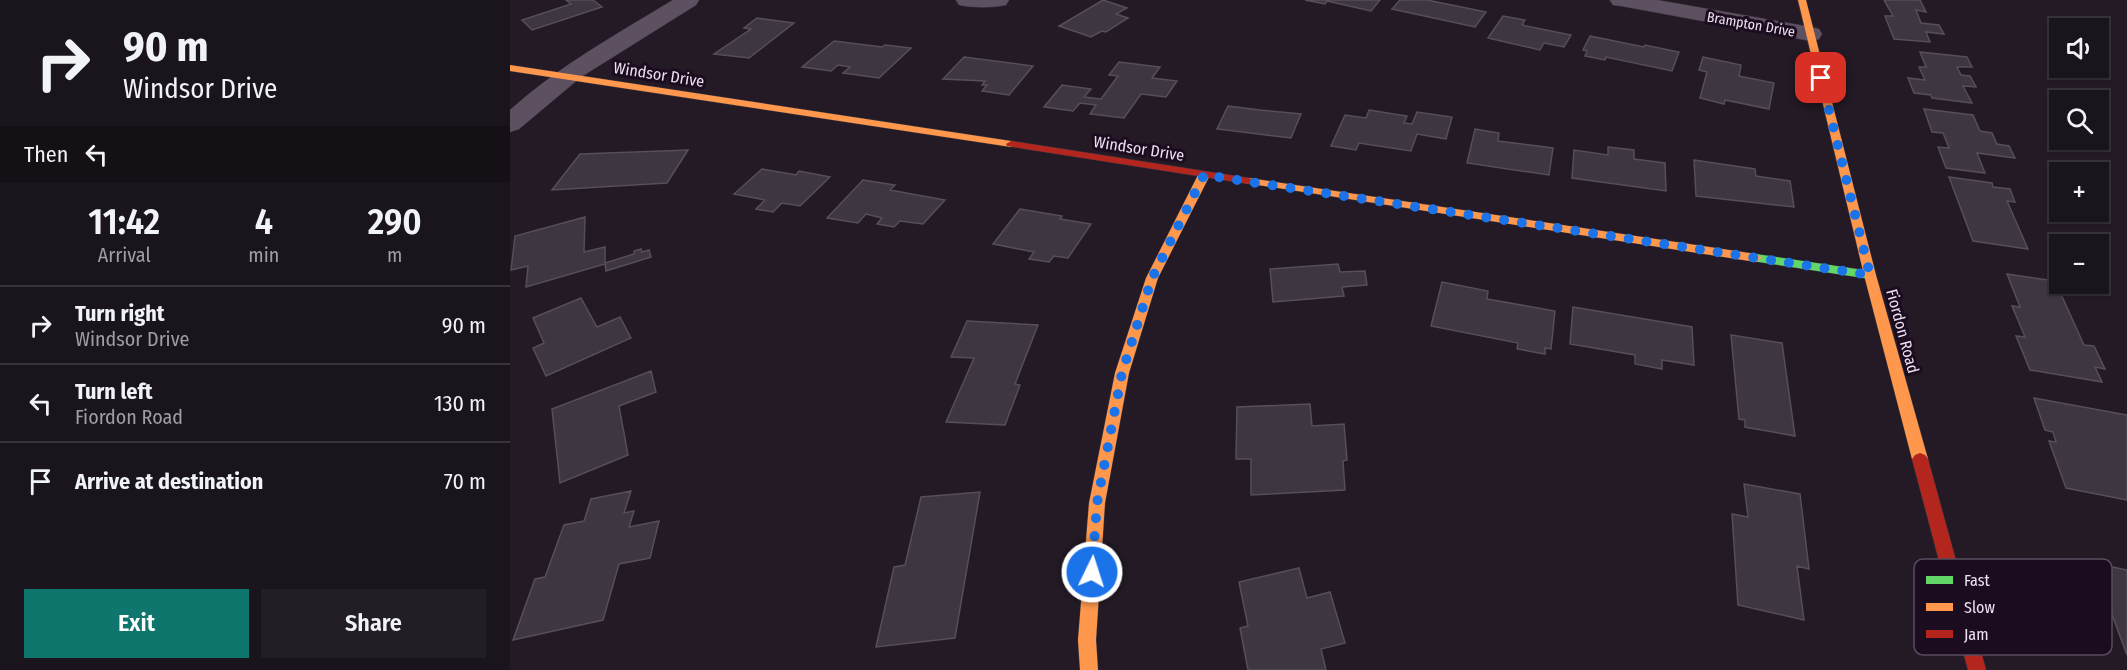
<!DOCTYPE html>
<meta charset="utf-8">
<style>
body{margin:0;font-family:"Fira Sans Condensed",sans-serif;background:#231d25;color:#f1f3f6;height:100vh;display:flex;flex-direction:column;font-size:22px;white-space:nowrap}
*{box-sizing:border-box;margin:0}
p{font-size:20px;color:#9f9ea3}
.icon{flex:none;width:33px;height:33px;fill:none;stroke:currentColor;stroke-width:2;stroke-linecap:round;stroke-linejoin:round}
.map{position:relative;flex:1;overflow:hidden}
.side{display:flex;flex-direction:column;background:#1a141c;width:510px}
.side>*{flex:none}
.top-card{background:#1a141c;color:#f1f3f6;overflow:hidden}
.controls{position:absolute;left:1539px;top:18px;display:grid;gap:12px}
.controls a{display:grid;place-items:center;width:60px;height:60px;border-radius:0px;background:#1a141c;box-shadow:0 2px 4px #0004,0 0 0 2px #38333b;font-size:30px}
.pin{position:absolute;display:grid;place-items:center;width:51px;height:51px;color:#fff;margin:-26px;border-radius:12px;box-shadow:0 3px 9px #0006}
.me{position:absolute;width:66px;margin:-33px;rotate:4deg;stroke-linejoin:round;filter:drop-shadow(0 0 4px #0008)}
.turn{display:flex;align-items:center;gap:21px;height:126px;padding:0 24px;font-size:27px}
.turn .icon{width:78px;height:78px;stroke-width:2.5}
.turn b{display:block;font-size:42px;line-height:51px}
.then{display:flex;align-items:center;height:57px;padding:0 24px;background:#0003;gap:12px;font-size:22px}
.eta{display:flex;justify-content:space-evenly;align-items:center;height:102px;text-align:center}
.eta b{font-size:36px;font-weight:600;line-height:42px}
.action{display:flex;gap:12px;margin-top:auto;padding:12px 24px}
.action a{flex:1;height:69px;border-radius:0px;background:#0f766e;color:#fff;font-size:24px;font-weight:600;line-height:69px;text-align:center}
.action a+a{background:#231d25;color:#f1f3f6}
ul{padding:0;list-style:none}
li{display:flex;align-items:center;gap:18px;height:78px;padding:0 24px;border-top:2px solid #38333b}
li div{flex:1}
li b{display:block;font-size:22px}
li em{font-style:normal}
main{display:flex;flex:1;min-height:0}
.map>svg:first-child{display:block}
.building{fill:#3e3640;stroke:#564e58;stroke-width:1.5}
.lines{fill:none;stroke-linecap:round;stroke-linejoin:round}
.street-casing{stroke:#3e3741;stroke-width:1}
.fast-casing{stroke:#3e3741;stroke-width:1}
.slow-casing{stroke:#3e3741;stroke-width:1}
.jam-casing{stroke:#3e3741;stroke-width:1}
.street{fill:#5d5060;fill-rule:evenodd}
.fast{fill:#63d668;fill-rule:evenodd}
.slow{fill:#ff974d;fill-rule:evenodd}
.jam{fill:#b3261e;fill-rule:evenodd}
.route{stroke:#1a73e8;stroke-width:10;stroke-dasharray:0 18}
.labels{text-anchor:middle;stroke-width:6;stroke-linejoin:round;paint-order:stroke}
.far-street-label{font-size:14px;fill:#ece1f0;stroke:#1c0c20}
.street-label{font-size:16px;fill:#ece1f0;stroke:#1c0c20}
.key{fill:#1c0c20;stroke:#5a4c5e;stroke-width:1.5}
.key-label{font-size:16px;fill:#ece1f0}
</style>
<main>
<section class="side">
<div class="top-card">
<div class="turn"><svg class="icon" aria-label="right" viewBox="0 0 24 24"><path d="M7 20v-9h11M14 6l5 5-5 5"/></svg><div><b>90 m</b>Windsor Drive</div></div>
<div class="then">Then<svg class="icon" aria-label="left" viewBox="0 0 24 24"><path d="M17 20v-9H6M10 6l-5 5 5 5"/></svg></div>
</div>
<div class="eta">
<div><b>11:42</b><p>Arrival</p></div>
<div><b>4</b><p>min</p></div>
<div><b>290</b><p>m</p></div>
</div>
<ul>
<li><svg class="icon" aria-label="right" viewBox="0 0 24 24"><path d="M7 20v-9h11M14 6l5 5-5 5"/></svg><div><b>Turn right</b><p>Windsor Drive</p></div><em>90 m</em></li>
<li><svg class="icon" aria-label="left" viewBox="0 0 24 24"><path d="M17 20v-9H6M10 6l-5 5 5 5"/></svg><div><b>Turn left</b><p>Fiordon Road</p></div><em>130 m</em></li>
<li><svg class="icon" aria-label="arrive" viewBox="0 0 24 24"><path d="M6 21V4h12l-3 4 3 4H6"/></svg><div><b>Arrive at destination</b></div><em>70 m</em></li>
</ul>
<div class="action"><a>Exit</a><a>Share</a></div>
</section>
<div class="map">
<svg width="1617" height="670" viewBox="0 0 1617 670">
<rect width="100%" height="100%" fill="#231a25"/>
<!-- building -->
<path class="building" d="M56,0H83L92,7L22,30L12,20L61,4Z
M593,0L617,8L606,14L618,18L596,32L592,31L581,37L549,26Z
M795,0H870L861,11L817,1L815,4Z
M890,0H917L976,12L965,27L882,9Z
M1374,0H1410L1416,12L1406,10L1411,23L1429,25L1434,34L1416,32L1420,42L1384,39L1375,16H1383Z
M993,16L1015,20L1012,25L1061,35L1054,47L1034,43L1030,50L978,38Z
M247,18L284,23L239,58L204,54L241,29L234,28Z
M1080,36L1134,47L1135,45L1169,52L1162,71L1096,57L1095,60L1075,56L1077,51L1073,50Z
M324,41L372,47L375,45L401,48L369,78L333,73L340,67L328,65L321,71L292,67Z
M1410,52L1457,57L1462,67H1447L1451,75L1460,76L1466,87L1453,86L1462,103L1422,98L1421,95L1404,93L1398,78L1415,80L1409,67H1416Z
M454,57L523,66L499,95L472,91L477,85H472L475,81L433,79Z
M1193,57L1231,65L1229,76L1264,83L1259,109L1215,100L1214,104L1190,98L1197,72L1189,70Z
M609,62L650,67L642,78L667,81L656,97L631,94L614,118L580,114L586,105L570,103L563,111L534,107L552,85L581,89L574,97L591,99L608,76L599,75Z
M718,106L750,110L791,114L781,138L707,129Z
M1414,109L1463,115L1470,131L1482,133L1487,144L1499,146L1505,158L1467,153L1475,173L1436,168L1428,147L1439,148L1433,133L1422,132Z
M859,110L897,116L894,123L902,124L907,112L942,117L936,139L907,134L901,151L849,143L846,150L821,146L835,115L856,118Z
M965,129L989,133L988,141L1043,148L1039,175L957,163Z
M1098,147L1124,150V159L1155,163L1156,191L1062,178L1064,150L1098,155Z
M178,150L157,183L42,190L70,154Z
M1184,160L1245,169L1246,176L1280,181L1284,207L1186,196Z
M252,169L286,175L289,171L320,177L290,206L272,203L263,212L246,209L255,200L224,194Z
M1439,177L1482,183L1483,187L1500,189L1505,202L1497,201L1518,249L1463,241Z
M353,180L385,185L380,190L435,200L413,224L390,221L384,227L367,224L372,218L356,214L348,223L317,218Z
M510,209L552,216L550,219L581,224L558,258L544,256L539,262L519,259L524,252L483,244Z
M75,217L74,252L95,247V264L16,287L18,266L1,270L5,236Z
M131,249L132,252L139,250L141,257L96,271L95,263L124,254V251Z
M828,264L830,272L855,271L857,285L832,287L834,296L763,302L760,269Z
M1497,274L1545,281L1574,345L1584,346L1595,369L1585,367L1592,382L1520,370L1506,336L1515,337L1502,306L1510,307Z
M932,282L978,291L977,299L1045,311L1041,349L1035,348V354L1007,349L1008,343L921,326Z
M71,298L87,327L110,317L121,338L36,376L23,348L34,343L23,318Z
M1063,307L1182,327L1184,365L1152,360V369L1125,364V355L1060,344Z
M457,321L528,325L505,384L510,385L495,425L436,422L464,358L441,357Z
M1221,335L1272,343L1285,436L1235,427V420L1229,419Z
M141,371L146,392L109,406L118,455L50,483L42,409Z
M1524,398L1617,415V500L1556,488L1539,441L1546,442L1543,432L1535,430Z
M800,404L802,426L834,424L837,460L833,461L835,490L741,495V459H726L727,407Z
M1234,484L1290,494L1299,569L1287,566L1294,620L1228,605L1222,514L1238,517Z
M121,491L114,513L124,511L119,527L149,521L140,558L109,564L93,620L3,640L25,579L35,577L54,525L74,521L81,499Z
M470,492L445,638L366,647L384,567L395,565L411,497Z
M1583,563L1617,570V655Z
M789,568L797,598L820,592L835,643L811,649L816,670H738L730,628L738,626L729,582Z"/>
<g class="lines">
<defs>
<path id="street" d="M163,0H189L186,5L71,77L9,129L0,132V110C49,66 107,34 163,0Z
M446,0H499L496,5C482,8 463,8 449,5Z
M1100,0H1147L1301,27L1309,29L1312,34L1309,39L1301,41L1111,6L1103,5Z"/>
<path id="fast" d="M1246,254L1360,271L1366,275L1360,279L1242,261L1240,258Z"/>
<path id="slow" d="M1288,0H1296L1366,275L1418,459L1415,463L1410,465L1405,463L1402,459L1354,275Z
M0,65L501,141L506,144L501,147L0,71Z
M694,172L700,175L648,278L619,373L595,503L586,640L588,670H570L568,640L579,503L605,373L636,278L688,175Z
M739,178L1246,254L1252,258L1246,262L735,183V179Z"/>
<path id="jam" d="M501,141L739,178L745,181L739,184L497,146L496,144Z
M1410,453L1415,455L1418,459L1476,670H1458L1402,459L1405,455Z"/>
</defs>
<!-- street casing -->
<use href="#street" class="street-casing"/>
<!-- fast casing -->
<use href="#fast" class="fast-casing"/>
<!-- slow casing -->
<use href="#slow" class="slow-casing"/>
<!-- jam casing -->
<use href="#jam" class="jam-casing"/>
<!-- street -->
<use href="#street" class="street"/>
<!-- fast -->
<use href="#fast" class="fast"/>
<!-- slow -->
<use href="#slow" class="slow"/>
<!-- jam -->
<use href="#jam" class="jam"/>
</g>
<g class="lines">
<!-- route -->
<path class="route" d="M582,572L587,503L612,373L642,278L694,175L1360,275L1311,78"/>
</g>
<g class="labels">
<!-- far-street labels -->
<g class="far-street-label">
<text transform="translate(1241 24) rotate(10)" y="5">Brampton Drive</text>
</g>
<!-- street labels -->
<g class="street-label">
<text transform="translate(149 74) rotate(9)" y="6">Windsor Drive</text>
<text transform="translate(629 148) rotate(9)" y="6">Windsor Drive</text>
<text transform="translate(1393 331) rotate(75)" y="6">Fiordon Road</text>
</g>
</g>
<!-- legend -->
<rect x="1404" y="559" width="198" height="96" rx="9" class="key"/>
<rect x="1416" y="576" width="27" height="8" fill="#63d668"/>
<rect x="1416" y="603" width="27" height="8" fill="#ff974d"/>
<rect x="1416" y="630" width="27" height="8" fill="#b3261e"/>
<g class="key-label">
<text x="1454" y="586">Fast</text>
<text x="1454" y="613">Slow</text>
<text x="1454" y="640">Jam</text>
</g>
</svg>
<div class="controls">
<a><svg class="icon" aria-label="sound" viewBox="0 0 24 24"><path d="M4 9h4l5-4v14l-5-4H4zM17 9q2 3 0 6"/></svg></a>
<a><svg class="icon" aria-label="search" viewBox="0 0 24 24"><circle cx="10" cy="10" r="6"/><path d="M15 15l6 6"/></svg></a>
<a>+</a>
<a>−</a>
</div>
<div class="pin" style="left:1311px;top:78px;background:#d93025"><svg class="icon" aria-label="arrive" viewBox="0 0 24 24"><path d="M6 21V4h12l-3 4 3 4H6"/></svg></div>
<svg class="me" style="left:582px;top:572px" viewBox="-20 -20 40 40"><circle r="17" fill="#1a73e8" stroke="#fff" stroke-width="3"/><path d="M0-11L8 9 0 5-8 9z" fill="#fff"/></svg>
</div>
</main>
